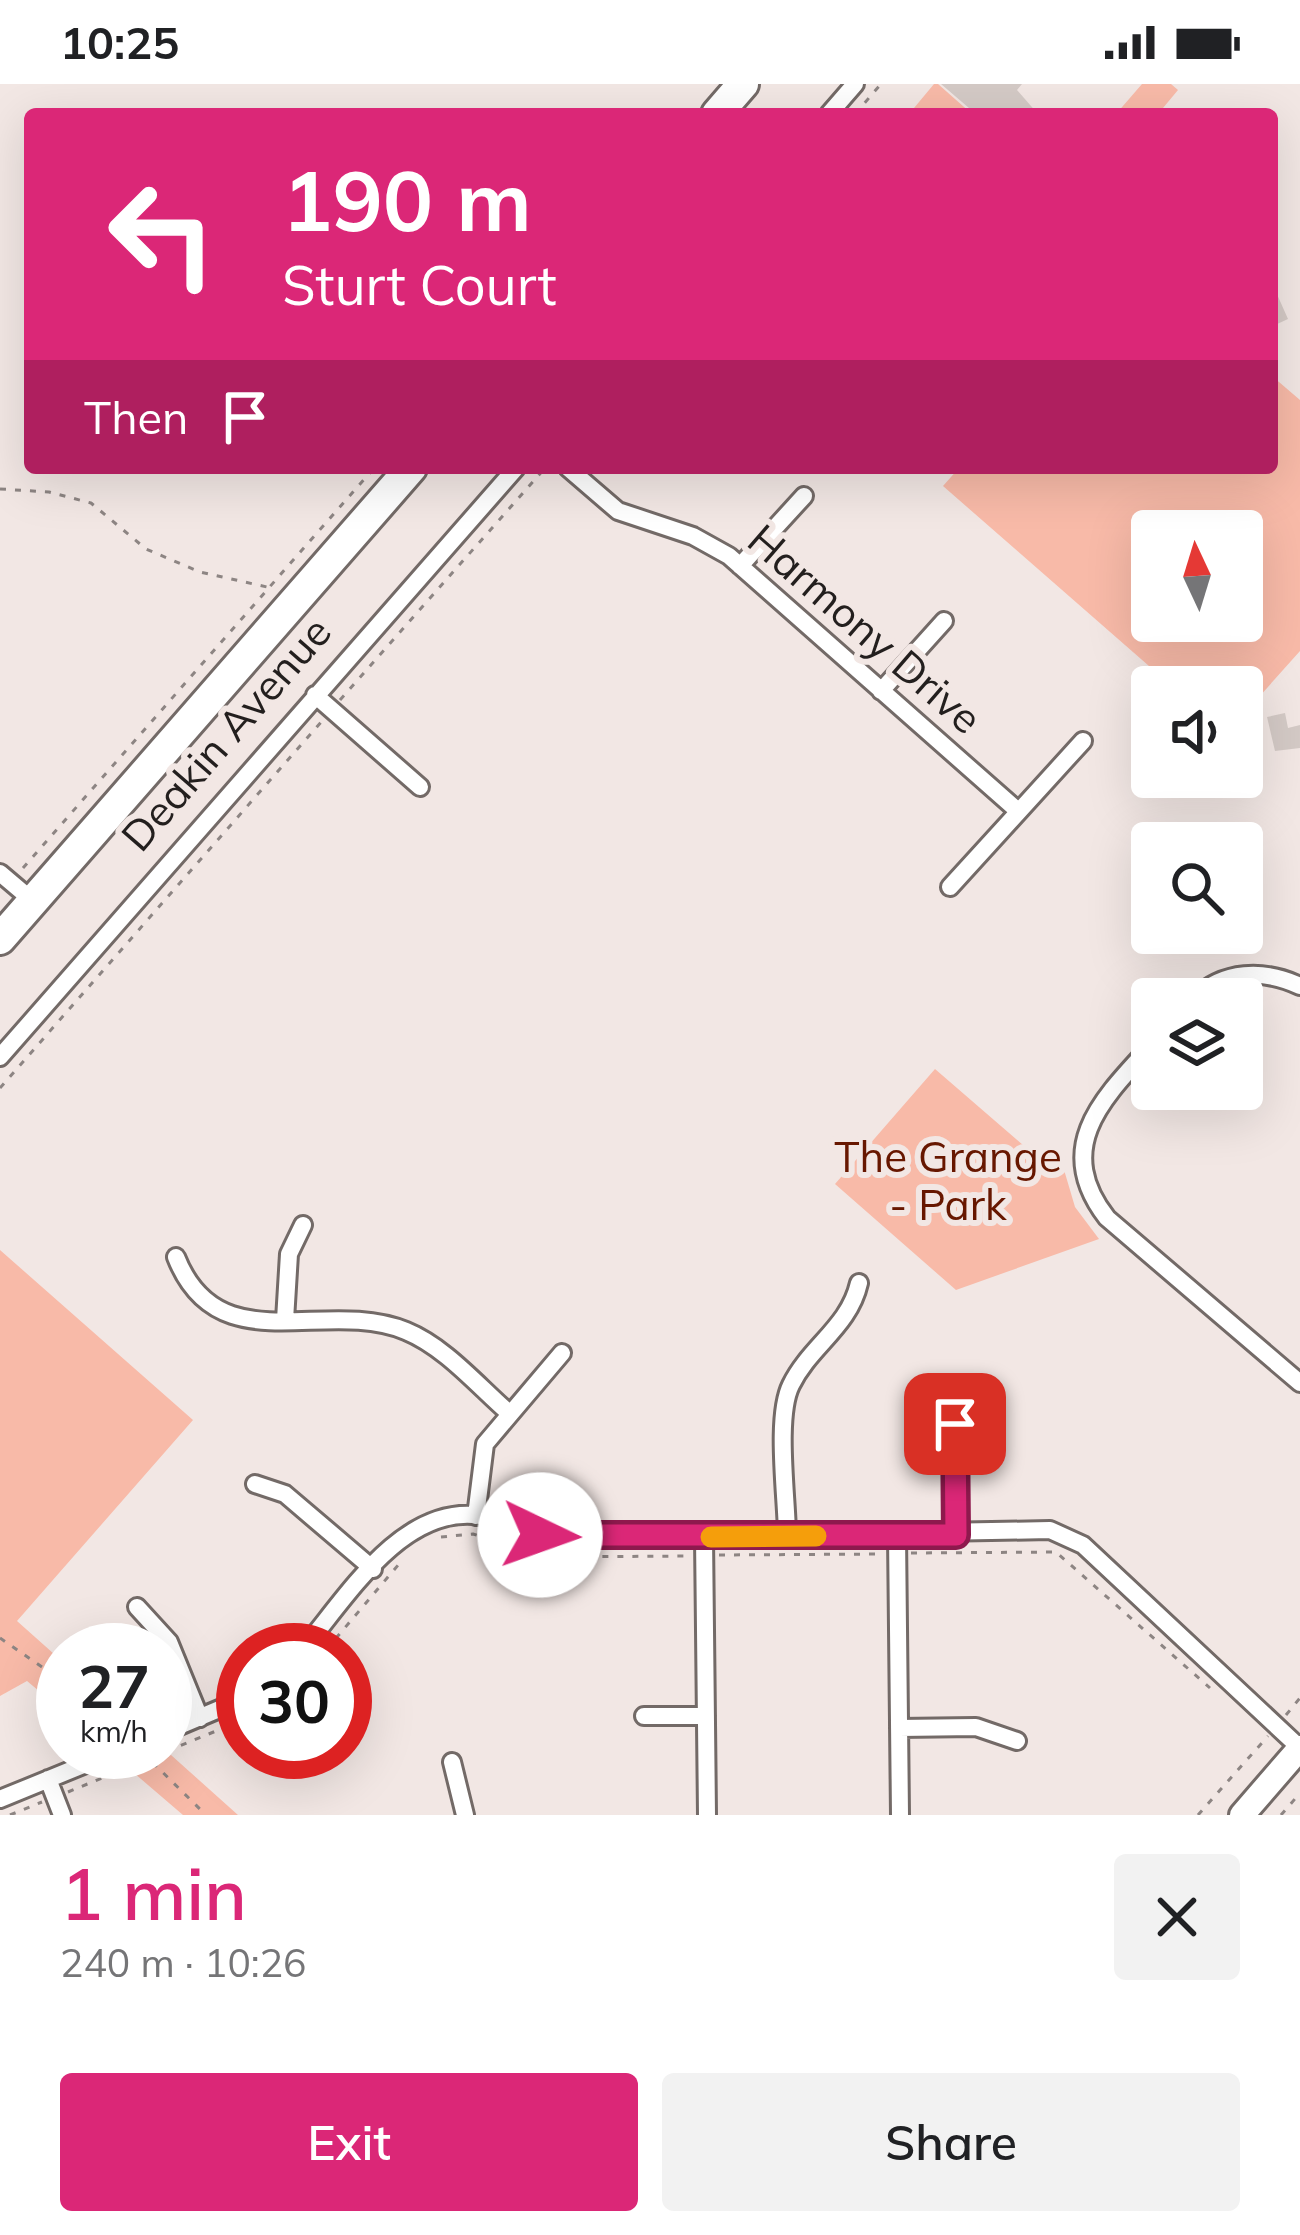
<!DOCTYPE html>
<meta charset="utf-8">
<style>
body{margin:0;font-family:Mulish,sans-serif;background:#f2f2f2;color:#202124;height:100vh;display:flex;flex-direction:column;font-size:45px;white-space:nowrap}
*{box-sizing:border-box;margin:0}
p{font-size:39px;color:#757577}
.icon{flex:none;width:66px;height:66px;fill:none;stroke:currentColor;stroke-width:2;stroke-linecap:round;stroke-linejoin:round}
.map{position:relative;height:1731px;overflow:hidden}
.details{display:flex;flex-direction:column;background:#fff;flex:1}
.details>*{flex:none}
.top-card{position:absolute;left:24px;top:24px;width:1254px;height:366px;border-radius:12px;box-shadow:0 12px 48px #0002;background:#db2777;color:#fff;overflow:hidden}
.needle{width:78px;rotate:356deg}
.controls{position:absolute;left:1131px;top:426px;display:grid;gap:24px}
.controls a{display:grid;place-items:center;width:132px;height:132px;border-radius:12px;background:#fff;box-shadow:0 12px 48px #0002;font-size:60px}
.speed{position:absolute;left:36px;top:1539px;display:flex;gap:24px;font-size:60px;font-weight:700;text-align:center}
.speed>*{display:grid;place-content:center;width:156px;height:156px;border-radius:50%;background:#fff;box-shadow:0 12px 48px #0002;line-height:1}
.speed small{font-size:30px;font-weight:400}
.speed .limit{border:18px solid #d22;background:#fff;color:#111}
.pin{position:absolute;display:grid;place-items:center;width:102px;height:102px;color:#fff;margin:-51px;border-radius:24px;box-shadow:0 6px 18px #0006}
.me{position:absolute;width:132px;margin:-66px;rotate:93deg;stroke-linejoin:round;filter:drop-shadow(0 0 9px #0008)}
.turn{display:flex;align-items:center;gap:42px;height:252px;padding:0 60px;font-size:54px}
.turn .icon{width:156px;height:156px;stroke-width:2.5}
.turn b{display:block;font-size:84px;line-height:102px}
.then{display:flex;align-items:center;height:114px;padding:0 60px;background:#0003;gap:24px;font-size:45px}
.round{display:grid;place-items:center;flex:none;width:126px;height:126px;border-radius:12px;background:#f2f2f2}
.head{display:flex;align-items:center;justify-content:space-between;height:204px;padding:0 60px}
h1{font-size:72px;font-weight:600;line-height:90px;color:#db2777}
.action{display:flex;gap:24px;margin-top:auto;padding:24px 60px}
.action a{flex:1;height:138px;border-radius:12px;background:#db2777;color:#fff;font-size:48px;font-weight:600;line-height:138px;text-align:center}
.action a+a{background:#f2f2f2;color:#202124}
.status{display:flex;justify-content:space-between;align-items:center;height:84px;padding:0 60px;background:#fff;direction:ltr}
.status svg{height:33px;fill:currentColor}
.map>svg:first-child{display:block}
.green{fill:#f8baa8;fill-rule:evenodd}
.building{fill:#d4cac6}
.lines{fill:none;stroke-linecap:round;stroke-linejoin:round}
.street-casing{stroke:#736a67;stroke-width:22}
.secondary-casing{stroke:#736a67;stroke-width:30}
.highway-casing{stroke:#736a67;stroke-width:36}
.path{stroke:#8d8583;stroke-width:3;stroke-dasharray:6 9;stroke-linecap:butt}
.street{stroke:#fff;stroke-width:16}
.secondary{stroke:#fff;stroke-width:24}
.highway{stroke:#fff;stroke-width:30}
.route-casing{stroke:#8e194d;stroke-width:30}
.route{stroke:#db2777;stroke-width:21}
.slow{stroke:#f59e0b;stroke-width:21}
.labels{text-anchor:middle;stroke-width:12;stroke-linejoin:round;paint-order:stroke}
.street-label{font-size:42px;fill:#231f1e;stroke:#f2e7e4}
.park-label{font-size:42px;fill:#671700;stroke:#f2e7e4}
</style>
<div class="status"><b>10:25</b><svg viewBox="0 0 49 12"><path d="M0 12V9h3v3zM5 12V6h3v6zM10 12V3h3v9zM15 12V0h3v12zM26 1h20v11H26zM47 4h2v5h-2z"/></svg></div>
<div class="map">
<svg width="1300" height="1731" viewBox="0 0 1300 1731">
<rect width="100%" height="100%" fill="#f2e7e4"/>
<!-- green -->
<path class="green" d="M934,0H938L972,30H909Z
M1142,0H1171L1178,6L1158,30H1116Z
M1272,292L1300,316V567L1242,632V603H1173L943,402L959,384H1272ZM1242,447V537H1152V447Z
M935,985L1045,1080L1062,1079L1075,1123L1099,1155L956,1206L835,1100Z
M0,1166L193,1336L17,1537L63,1578V1627L27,1597L0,1612Z
M171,1671L238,1731H183L134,1689Z"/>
<!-- building -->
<path class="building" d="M941,0H1022L1017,6L1038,30H976Z
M1272,199L1288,235L1275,241L1272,234Z
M1285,629L1288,644L1300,641V664L1275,667L1267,633Z"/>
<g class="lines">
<defs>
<path id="street" d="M829,30L855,0
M568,384L618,427L693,452L729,472L1018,727
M740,482L804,412
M881,607L944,537
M315,611L420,703
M0,789L33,817
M950,803L1083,657
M1194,915C1223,886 1264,885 1300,902
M1152,961C1103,1014 1052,1063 1107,1134L1300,1299
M0,973L516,384
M176,1173C218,1280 324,1213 406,1247C445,1263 477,1301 508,1328
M285,1236L289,1170L303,1141
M955,1340L956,1451
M255,1400L285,1410L373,1485
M476,1432L485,1360L562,1269
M897,1451L900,1731
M787,1452C787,1415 775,1333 791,1301C810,1262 849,1243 859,1199
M704,1453L707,1731
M137,1523L169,1558L200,1634
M302,1566C345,1516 398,1426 473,1431C505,1434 532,1452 564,1455L1050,1446L1083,1461L1300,1664
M644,1632H706
M899,1644L976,1643L1017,1657
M165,1648L243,1615
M452,1678L465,1731
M48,1695L62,1731
M0,1715L115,1668"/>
<path id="secondary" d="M1242,1731L1300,1664"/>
<path id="highway" d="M717,30L743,0
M0,855L411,384"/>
</defs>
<!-- street casing -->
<use href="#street" class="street-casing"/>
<!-- secondary casing -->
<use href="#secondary" class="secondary-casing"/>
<!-- highway casing -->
<use href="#highway" class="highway-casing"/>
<!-- path -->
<path class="path" d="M855,30L881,0
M0,405L49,408L91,419L146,465L200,488L267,503
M340,616L545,384
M23,784L374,384
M0,1004L322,637
M441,1453L473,1450L547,1473L686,1472
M911,1469L1056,1468L1210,1604
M719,1471L884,1470
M0,1554L42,1583L63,1610
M326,1566L399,1480
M1286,1631L1300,1614
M167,1667L243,1636
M142,1668L206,1731
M68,1708L165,1668
M10,1731L42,1718
M1198,1731L1268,1652
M1281,1731L1300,1709"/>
<!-- street -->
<use href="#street" class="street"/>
<!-- secondary -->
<use href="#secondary" class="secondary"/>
<!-- highway -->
<use href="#highway" class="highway"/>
</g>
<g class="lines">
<defs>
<path id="route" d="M540,1451H956L955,1340"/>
</defs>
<!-- route casing -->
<use href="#route" class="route-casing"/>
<!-- route -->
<use href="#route" class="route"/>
<!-- slow -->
<path class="slow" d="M711,1453L816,1452"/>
</g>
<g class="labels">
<!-- street labels -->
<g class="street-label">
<text transform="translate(865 545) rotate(41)" y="15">Harmony Drive</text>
<text transform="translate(226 650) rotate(-49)" y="15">Deakin Avenue</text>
</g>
<!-- park labels -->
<g class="park-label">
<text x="948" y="1088">The Grange<tspan x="948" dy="48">- Park</tspan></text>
</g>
</g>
</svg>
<div class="controls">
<a><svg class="needle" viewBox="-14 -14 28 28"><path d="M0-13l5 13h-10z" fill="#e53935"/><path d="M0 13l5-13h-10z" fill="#757577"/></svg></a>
<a><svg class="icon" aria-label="sound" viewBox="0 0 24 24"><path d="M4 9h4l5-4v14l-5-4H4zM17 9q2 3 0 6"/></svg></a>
<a><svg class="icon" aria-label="search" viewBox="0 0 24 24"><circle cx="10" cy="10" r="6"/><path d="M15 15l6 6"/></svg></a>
<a><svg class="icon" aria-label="layers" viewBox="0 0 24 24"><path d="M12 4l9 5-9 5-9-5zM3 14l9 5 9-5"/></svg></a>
</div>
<div class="speed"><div>27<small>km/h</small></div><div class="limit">30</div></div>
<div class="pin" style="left:955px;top:1340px;background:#d93025"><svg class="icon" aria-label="arrive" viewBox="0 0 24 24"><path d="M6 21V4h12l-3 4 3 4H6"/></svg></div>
<svg class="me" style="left:540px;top:1451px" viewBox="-20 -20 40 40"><circle r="19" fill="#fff"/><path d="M0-13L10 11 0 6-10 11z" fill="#db2777"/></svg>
<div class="top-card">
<div class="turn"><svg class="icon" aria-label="left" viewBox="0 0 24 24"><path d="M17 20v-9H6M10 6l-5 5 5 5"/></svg><div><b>190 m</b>Sturt Court</div></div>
<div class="then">Then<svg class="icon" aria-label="arrive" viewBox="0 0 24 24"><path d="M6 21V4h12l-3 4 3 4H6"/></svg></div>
</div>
</div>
<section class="details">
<div class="head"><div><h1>1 min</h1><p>240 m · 10:26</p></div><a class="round"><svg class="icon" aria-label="close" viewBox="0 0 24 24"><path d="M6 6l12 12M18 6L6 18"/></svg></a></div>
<div class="action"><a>Exit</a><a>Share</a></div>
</section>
